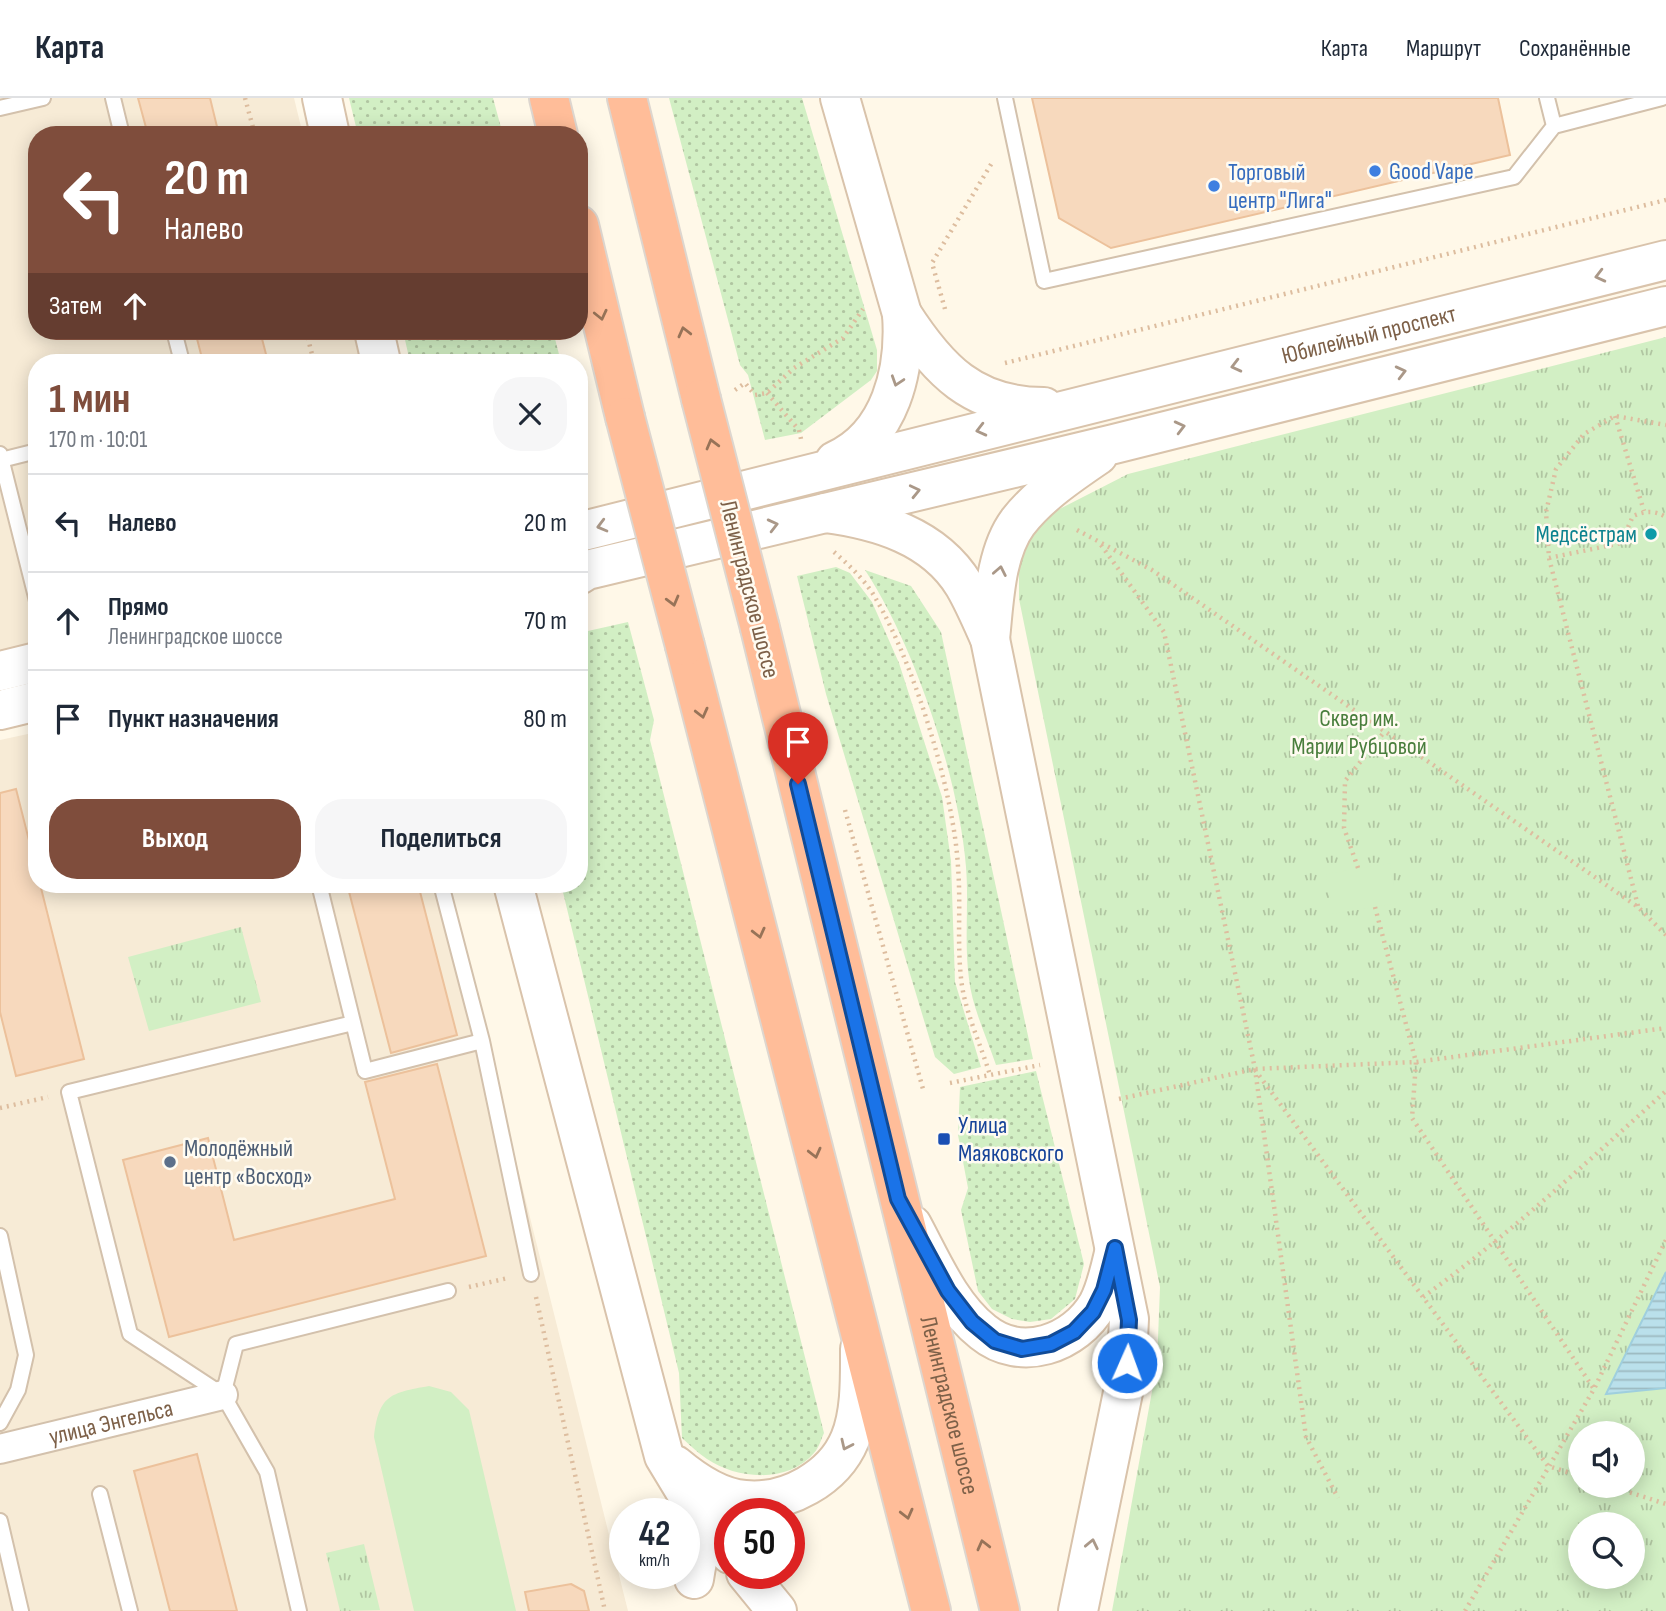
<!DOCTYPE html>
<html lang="ru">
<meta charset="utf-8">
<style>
body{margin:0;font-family:"Sofia Sans Condensed",sans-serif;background:#f6f6f7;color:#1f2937;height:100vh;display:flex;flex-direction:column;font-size:26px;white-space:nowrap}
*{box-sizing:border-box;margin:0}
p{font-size:23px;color:#747a83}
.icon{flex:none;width:38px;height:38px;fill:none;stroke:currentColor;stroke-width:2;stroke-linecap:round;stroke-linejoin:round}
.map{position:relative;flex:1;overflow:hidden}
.sheet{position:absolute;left:28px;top:256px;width:560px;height:539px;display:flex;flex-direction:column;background:#fff;border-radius:28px;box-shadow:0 4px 18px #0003}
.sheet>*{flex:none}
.top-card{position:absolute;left:28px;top:28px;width:560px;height:214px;border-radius:28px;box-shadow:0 4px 18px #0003;background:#7f4d3c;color:#fff;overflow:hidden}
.buttons{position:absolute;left:1568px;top:1323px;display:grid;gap:14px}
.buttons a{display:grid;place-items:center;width:77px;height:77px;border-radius:50%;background:#fff;box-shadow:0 4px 18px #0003;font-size:35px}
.speed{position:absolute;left:609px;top:1400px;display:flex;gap:14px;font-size:35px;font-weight:700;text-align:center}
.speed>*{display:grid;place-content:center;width:91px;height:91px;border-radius:50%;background:#fff;box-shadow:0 4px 18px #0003;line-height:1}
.speed small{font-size:18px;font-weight:400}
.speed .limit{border:10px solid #d22;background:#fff;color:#111}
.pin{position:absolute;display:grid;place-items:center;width:60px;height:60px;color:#fff;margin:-72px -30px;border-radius:50% 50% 50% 0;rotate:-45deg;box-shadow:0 0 7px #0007}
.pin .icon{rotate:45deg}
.me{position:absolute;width:77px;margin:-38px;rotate:2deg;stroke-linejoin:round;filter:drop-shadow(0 0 5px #0008)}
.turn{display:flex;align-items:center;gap:24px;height:147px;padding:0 21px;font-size:32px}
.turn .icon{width:91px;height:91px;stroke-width:2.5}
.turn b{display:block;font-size:49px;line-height:60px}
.then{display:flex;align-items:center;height:66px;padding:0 21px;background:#0003;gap:14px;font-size:26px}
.round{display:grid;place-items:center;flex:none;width:74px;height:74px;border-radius:28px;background:#f6f6f7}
.summary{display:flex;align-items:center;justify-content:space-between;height:119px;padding:0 21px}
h1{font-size:42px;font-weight:700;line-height:52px;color:#7f4d3c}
.primary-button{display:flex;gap:14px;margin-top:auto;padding:14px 21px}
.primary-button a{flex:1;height:80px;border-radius:28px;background:#7f4d3c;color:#fff;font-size:28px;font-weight:700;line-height:80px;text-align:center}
.primary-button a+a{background:#f6f6f7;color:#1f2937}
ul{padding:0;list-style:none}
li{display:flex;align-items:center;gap:21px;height:98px;padding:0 21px;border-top:2px solid #e0e1e3}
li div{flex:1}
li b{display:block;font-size:26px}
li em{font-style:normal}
header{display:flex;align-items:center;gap:42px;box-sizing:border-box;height:98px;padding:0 35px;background:#fff;border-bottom:2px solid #e0e1e3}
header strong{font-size:33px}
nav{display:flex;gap:38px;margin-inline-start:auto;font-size:24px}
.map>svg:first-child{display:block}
.residential{fill:#f7ebd6}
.grass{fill:url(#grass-dots)}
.park{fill:url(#park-tufts);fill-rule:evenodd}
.garden{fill:#d2efc4}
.water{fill:url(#water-rules);stroke:#9fcfde;stroke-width:2}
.building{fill:#f7d9bd;stroke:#ecc19b;stroke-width:2}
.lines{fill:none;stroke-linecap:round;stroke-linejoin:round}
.lane-casing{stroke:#d3c1ac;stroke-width:18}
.street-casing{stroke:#d3c1ac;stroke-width:32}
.secondary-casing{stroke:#d9c3ab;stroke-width:42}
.highway-casing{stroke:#ddd6cf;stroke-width:42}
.path{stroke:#ddbd9f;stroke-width:4.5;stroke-dasharray:2 5;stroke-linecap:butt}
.lane{stroke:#fff;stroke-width:14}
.street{stroke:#fff;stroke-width:28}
.secondary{stroke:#fff;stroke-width:38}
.highway{stroke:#ffbd99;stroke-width:38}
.highway-bridge-casing{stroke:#ddd6cf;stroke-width:42;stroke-linecap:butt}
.highway-bridge{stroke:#ffbd99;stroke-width:38}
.oneway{stroke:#aa9888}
.oneway2{stroke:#977358}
.route-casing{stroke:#114b97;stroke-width:18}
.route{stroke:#1a73e8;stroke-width:12}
.shop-dot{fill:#3f7fe0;stroke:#fffbf1;stroke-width:2.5}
.culture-dot{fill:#0f9aa8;stroke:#fffbf1;stroke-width:2.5}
.transit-dot{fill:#1a4fb4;stroke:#fffbf1;stroke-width:2.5}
.service-dot{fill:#5c6f8a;stroke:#fffbf1;stroke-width:2.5}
.labels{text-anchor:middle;stroke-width:5;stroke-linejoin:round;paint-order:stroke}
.shop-label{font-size:24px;fill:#366cbe;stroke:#fffbf1;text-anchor:start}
.street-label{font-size:24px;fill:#7d6048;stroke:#fffbf1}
.culture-label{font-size:24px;fill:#0d838f;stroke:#fffbf1;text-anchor:end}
.park-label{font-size:24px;fill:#497e3c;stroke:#fffbf1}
.transit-label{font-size:24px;fill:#164399;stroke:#fffbf1;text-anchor:start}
.service-label{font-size:24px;fill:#4e5e75;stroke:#fffbf1;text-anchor:start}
</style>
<header>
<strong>Карта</strong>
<nav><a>Карта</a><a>Маршрут</a><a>Сохранённые</a></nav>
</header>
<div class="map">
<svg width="1666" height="1513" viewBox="0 0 1666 1513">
<defs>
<pattern id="grass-dots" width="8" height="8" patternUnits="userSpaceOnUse" patternTransform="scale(1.75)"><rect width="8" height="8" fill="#d2efc4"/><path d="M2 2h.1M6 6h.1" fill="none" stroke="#b0c5a1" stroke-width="1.8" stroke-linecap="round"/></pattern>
<pattern id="park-tufts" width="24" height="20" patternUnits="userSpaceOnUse" patternTransform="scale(1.75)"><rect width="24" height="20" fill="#d2efc4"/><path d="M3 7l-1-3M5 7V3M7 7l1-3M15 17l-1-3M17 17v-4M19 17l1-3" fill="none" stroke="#b0c5a1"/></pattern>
<pattern id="water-rules" width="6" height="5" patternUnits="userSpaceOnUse" patternTransform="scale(1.75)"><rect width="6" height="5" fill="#bae0eb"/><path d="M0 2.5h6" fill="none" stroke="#9cb9c0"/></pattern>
</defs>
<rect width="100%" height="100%" fill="#fff8e8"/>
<!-- residential -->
<path class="residential" d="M0,0H294L303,37H37V233H353L361,264H37V551L0,561Z
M37,634V786H447L628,1513H0V642Z"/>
<!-- grass -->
<path class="grass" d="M349,0H493L503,37H358Z
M669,0H802L877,252V273L871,282L801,335L765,342L748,277L740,267Z
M403,233H553L561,264H410Z
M836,469L850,475L872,504L899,565L942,699L951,763L955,884L981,969L954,976L935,959L826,596L797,478Z
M865,472L911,488L941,534L1033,961L996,967C987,940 972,909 969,881C964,844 969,806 966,769C959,680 914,546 865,472Z
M628,524L654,622L650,642L824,1335C821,1341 819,1350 814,1355C789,1385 738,1382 707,1361C698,1355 690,1347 682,1340L679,1275L561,786H579V535Z
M1036,973L1084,1166L1075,1201L1051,1221L1030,1224L1012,1221L992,1211L978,1193L961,1112L968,1090L958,1037L960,989Z"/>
<!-- park -->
<path class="park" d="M1666,239V1513H1112L1157,1266L1160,1189L1019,501V472L1026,443L1040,421L1128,376ZM1580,1335H1633V1388H1580ZM1580,1426H1633V1479H1580Z
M241,829L261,904L149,933L128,859Z
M364,1446L380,1512L340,1513L326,1455Z"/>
<!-- garden -->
<path class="garden" d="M1390,765L1397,805L1333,816L1326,776Z
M429,1288L451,1294L469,1312L516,1513H414L374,1339C379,1297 390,1295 429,1288Z"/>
<!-- water -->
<path class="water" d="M1666,1174V1290L1606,1296Z"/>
<!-- building -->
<path class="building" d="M138,0H210L219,37H148Z
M1032,0H1498L1510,57L1111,150L1059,120Z
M195,233H260L268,264H203Z
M16,691L37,774V786H40L84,961L16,978L0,914V695Z
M347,786H418L457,937L391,955Z
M437,966L486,1158L169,1239L123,1062L208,1040L234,1142L395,1101L365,984Z
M197,1356L237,1513H170L134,1373Z
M571,1486L584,1493L589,1513H529L525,1494Z"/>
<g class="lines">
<defs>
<path id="lane" d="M113,0L122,37
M1005,0L1044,183L1514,79L1554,28L1662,0
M1547,0L1554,28
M0,10L43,0
M174,233L182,264
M0,356L37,503
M1,362L37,353
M319,786L365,973L482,943
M441,786L482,943L531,1176
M0,1138L26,1257L18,1292L0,1325
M223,1297L236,1246L448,1193
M100,1396L130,1513
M0,1423L21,1513
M299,1513L267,1374L223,1297L130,1236L69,994L353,925"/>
<g id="street">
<path id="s1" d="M0,1351L223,1297"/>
</g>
<g id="secondary">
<path d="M322,0L330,37"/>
<path d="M902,216C938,272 973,309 1044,309"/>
<path d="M374,233L381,264"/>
<path d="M835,363C891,338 906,272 902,216L840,0"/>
<path d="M825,415C878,422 934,438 964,487C974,504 982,523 990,541L1129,1221L1126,1280L1078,1513"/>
<path id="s2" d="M579,434L1666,162"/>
<path d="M579,477L587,472L1114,346L1666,208"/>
<path d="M990,541C994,504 995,455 1018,424C1039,397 1070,376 1098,357"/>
<path d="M0,573L37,564"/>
<path d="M0,612L37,603"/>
<path d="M513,786L664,1358L707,1429L730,1456"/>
<path d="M912,1127C932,1164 950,1208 983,1234C1021,1265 1075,1246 1098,1206C1106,1191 1110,1172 1114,1155"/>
<path d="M675,1367C694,1383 719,1400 745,1402C787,1406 834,1380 850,1341C861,1314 860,1280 860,1251"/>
<path d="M746,1475L777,1513"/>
<path d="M694,1481C698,1454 702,1435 721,1415"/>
</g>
<g id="highway">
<path d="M549,0L558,37"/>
<path d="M627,0L701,301"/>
<path d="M579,127L625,319"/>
<path id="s3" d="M760,530L1000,1513"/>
<path d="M685,548L931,1513"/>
</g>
</defs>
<!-- lane casing -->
<use href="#lane" class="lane-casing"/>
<!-- street casing -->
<use href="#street" class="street-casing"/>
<!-- secondary casing -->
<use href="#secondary" class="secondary-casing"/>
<!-- highway casing -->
<use href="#highway" class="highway-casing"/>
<!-- path -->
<path class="path" d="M245,0L255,37
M945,211L932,165L993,63
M306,233L314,264
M1005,265L1666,102
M735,292L745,285L755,297L767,295L794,270L843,240L863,211
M767,295L799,332L801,341
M1615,318L1644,413
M1077,432L1152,472L1638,809L1666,837
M1101,447L1164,534L1255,971L1306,1339L1338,1400
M834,454C850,468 866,483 876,501C914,566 954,694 958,769C961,806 957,844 961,880C964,912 981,947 990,977
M1549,460L1621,445L1633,418C1645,413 1654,412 1666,419
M845,712L923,991
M1358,770L1344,730L1345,683L1385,633
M1638,808L1549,460L1546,414L1556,371L1584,336L1615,318L1666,327
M1375,809L1416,964L1412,1020L1594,1291
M1255,972L1548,1368L1580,1378
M950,985L1040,967
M1119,1001L1255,971L1416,964L1666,930
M0,1010L48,999
M469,1189L508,1180
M536,1199L605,1513
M1423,1199C1509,1137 1587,1064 1666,993
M1610,1388L1666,1406
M1465,1513L1594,1291L1666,1142"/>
<!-- lane -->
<use href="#lane" class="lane"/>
<!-- street -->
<use href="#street" class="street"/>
<!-- secondary -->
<use href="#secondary" class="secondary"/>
<!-- highway -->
<use href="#highway" class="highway"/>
<defs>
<path id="highway-bridge" d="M701,301L760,530
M625,319L685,548"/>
</defs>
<!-- highway-bridge casing -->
<use href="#highway-bridge" class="highway-bridge-casing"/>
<!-- highway-bridge -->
<use href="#highway-bridge" class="highway-bridge"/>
</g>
<!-- one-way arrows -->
<defs><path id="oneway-chevron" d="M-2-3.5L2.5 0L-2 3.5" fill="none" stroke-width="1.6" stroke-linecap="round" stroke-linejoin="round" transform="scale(1.75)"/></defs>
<g class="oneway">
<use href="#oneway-chevron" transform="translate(1600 178) rotate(166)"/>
<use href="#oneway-chevron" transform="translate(1236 268) rotate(166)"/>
<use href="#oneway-chevron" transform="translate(1401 274) rotate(-14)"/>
<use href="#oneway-chevron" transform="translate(897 283) rotate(108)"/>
<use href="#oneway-chevron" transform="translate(1180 329) rotate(-14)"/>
<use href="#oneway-chevron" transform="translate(981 332) rotate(166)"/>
<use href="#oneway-chevron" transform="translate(915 393) rotate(-13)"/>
<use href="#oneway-chevron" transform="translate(773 427) rotate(-14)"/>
<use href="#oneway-chevron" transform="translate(602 428) rotate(165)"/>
<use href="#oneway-chevron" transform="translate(1000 473) rotate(-79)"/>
<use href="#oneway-chevron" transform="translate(846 1347) rotate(115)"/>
<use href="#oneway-chevron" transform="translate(1092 1446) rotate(-78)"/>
</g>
<g class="oneway2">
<use href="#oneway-chevron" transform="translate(601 217) rotate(77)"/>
<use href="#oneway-chevron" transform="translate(684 234) rotate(-104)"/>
<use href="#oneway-chevron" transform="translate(712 346) rotate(-105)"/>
<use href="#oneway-chevron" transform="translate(673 503) rotate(75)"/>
<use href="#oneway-chevron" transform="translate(702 615) rotate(76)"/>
<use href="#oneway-chevron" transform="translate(759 835) rotate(76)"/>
<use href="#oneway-chevron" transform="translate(815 1055) rotate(76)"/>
<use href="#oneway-chevron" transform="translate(907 1416) rotate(76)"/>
<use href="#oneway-chevron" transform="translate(983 1447) rotate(-104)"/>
</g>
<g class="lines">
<defs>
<path id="route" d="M798,686L898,1101L948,1193L972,1224L995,1243L1022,1251L1051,1246L1074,1234L1093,1214L1104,1192L1115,1150L1129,1222L1127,1265"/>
</defs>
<!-- route casing -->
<use href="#route" class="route-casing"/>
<!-- route -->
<use href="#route" class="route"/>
</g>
<!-- markers -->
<g class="shop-dot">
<circle cx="1375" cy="73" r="7"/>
<circle cx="1214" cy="88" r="7"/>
</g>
<circle class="culture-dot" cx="1651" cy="436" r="7"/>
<rect class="transit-dot" x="937" y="1034" width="14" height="14" rx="3.5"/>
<circle class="service-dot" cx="170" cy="1064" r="7"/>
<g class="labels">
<!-- shop labels -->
<g class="shop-label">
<text x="1389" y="81">Good Vape</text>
<text x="1228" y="82">Торговый<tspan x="1228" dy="28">центр "Лига"</tspan></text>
</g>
<!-- street labels -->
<g class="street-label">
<text dy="8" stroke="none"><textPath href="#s2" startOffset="814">Юбилейный проспект</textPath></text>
<text transform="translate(750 491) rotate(76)" y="8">Ленинградское шоссе</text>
<text dy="8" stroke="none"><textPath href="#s3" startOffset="800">Ленинградское шоссе</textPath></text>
<text dy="8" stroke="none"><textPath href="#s1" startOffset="114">улица Энгельса</textPath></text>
</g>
<!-- culture labels -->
<g class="culture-label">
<text x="1637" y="444">Медсёстрам</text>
</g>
<!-- park labels -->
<g class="park-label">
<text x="1359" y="628">Сквер им.<tspan x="1359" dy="28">Марии Рубцовой</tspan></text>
</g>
<!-- transit labels -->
<g class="transit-label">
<text x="958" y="1035">Улица<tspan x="958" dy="28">Маяковского</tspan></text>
</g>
<!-- service labels -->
<g class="service-label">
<text x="184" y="1058">Молодёжный<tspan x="184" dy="28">центр «Восход»</tspan></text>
</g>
</g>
</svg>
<div class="buttons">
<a><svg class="icon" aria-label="sound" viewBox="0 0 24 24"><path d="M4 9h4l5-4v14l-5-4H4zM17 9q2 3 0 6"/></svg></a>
<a><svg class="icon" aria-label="search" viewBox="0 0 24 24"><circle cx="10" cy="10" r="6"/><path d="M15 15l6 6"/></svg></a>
</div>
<div class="speed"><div>42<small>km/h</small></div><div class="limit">50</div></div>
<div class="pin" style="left:798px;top:686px;background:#d93025"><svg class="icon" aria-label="arrive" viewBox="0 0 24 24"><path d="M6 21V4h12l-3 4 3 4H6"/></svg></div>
<svg class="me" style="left:1127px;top:1265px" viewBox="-20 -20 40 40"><circle r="17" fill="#1a73e8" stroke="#fff" stroke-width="3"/><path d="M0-11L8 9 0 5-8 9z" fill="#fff"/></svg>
<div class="top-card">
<div class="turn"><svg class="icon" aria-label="left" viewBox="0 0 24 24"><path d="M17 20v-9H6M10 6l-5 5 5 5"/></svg><div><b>20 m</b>Налево</div></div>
<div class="then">Затем<svg class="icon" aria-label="ahead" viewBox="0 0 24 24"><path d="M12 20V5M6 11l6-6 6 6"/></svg></div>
</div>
<section class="sheet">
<div class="summary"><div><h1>1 мин</h1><p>170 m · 10:01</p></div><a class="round"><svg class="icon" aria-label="close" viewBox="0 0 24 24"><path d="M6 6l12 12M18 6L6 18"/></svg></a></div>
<ul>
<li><svg class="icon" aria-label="left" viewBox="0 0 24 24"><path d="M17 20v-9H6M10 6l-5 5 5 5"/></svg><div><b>Налево</b></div><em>20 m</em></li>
<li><svg class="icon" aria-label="ahead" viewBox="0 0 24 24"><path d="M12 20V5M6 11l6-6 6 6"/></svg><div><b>Прямо</b><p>Ленинградское шоссе</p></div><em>70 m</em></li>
<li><svg class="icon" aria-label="arrive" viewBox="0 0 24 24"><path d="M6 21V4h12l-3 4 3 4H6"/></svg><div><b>Пункт назначения</b></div><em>80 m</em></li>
</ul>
<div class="primary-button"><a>Выход</a><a>Поделиться</a></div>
</section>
</div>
